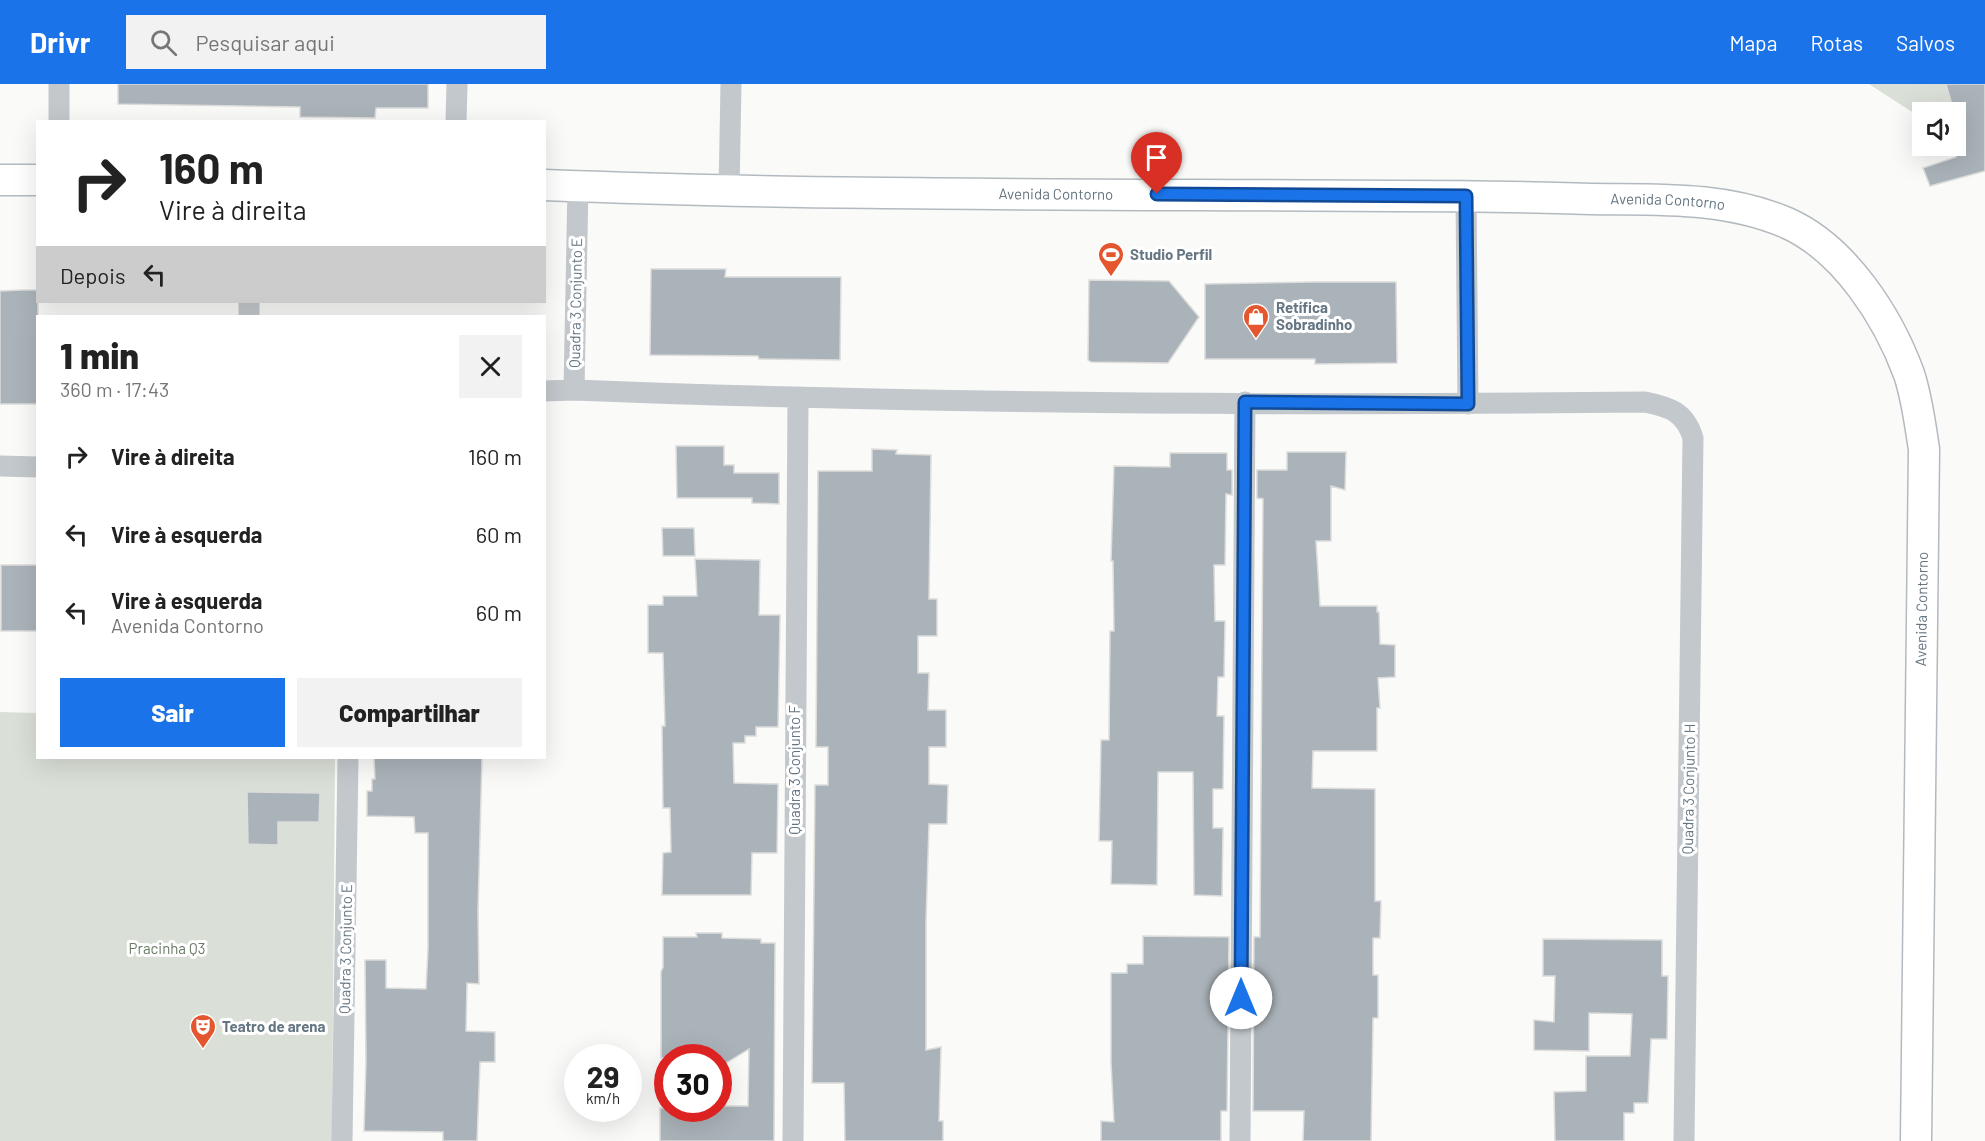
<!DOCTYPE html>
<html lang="pt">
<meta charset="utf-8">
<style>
body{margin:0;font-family:Barlow,sans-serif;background:#f2f2f2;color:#222;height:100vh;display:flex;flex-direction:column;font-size:22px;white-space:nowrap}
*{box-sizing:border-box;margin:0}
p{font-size:20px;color:#767676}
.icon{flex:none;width:33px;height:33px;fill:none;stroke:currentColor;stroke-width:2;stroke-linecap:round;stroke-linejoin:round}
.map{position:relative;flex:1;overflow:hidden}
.side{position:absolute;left:36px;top:231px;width:510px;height:444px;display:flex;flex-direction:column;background:#fff;border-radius:0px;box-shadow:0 6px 24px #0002}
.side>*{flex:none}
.guide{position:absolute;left:36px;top:36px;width:510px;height:183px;border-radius:0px;box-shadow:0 6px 24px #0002;background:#fff;color:#222;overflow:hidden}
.controls{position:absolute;left:1912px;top:18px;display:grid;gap:12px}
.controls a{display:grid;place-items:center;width:54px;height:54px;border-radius:0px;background:#fff;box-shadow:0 6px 24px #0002;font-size:30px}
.speed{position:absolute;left:564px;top:960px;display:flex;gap:12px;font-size:30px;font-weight:700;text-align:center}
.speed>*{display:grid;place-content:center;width:78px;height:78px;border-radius:50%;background:#fff;box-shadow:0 6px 24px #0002;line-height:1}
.speed small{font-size:15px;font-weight:400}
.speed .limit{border:9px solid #d22;background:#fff;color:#111}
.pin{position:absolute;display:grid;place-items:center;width:51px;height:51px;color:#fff;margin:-62px -26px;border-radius:50% 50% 50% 0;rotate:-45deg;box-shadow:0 0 6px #0007}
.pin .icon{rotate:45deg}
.me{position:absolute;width:66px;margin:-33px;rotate:0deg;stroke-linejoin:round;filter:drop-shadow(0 0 4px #0008)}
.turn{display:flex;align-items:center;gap:21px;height:126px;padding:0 24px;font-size:27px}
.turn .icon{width:78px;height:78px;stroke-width:2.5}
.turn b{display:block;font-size:42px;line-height:51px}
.then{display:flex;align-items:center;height:57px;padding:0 24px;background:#0003;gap:12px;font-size:22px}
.round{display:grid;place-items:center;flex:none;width:63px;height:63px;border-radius:0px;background:#f2f2f2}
.headline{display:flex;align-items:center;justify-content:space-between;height:102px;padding:0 24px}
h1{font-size:36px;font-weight:800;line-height:45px}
.action{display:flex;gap:12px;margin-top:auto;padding:12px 24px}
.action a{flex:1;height:69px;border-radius:0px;background:#1a73e8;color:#fff;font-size:24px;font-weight:800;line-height:69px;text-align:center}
.action a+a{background:#f2f2f2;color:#222}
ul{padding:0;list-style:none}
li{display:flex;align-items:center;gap:18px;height:78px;padding:0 24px}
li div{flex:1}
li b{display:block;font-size:22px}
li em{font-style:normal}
header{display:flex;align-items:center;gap:36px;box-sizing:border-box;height:84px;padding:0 30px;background:#1a73e8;color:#fff}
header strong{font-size:28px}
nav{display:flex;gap:33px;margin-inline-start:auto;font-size:21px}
.search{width:420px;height:54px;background:#f2f2f2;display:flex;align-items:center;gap:15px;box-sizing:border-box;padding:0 21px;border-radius:0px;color:#767676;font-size:22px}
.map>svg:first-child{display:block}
.green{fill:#dadfd7}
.building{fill:#aab3b9;stroke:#dcdcda;stroke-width:1.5}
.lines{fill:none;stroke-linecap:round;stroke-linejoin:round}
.secondary-casing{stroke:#b3babf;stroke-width:33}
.street{stroke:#c3c8cc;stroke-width:21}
.secondary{stroke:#fff;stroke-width:30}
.route-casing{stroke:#114b97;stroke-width:15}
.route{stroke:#1a73e8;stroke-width:10}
.labels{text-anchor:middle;stroke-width:6;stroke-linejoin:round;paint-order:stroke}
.street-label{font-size:15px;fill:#657683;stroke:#fff}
.poi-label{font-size:15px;font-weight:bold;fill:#657683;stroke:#fff;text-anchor:start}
.park-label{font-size:15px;fill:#687a64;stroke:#fff}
</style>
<header>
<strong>Drivr</strong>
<div class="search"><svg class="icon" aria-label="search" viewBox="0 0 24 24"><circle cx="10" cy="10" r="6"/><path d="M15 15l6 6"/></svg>Pesquisar aqui</div>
<nav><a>Mapa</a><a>Rotas</a><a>Salvos</a></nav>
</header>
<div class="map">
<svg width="1985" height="1057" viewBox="0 0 1985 1057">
<rect width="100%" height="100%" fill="#fafaf8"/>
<!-- green -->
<path class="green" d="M1869,0H1985L1956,28H1923V35Z
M0,628L37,629L38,674H335L332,1057H0Z"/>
<!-- building -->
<path class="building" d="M118,0H428V24H376L375,34L300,33V23L118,20Z
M1946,0H1985V87L1930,102L1923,84L1956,73V28H1954Z
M651,185H726L725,193H841L840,276L759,275L758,272L650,271Z
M1089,196L1169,197L1199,233L1168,279L1091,278L1088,276Z
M1314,198H1396L1397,279L1315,280V275H1205V200Z
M22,206H38V320H0V207Z
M676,362H724V381H734V389H779V420L752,419V414H677Z
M872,365L897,366L896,370L931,371L929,515H937V552H918V589H929L928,626H946V663H929V700L948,701L947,740H929L926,837V966L941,963L939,1037H943V1057H845L844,999H812L815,701H828V663H816L818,387H872Z
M1287,368H1346L1345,406L1331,402V457H1316L1320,522H1377V528H1379L1380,560L1395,561V593L1378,594L1380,624H1377V667H1313L1312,704L1375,705V817H1381L1380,854H1373V891H1378V934H1373L1371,1057H1303L1304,1027H1253L1254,853H1260L1263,415L1257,414V386H1287Z
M1170,369H1227V386H1232V411L1226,410L1225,481H1214L1215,537H1225L1224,593H1218L1217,632H1224L1223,705H1213V744H1223L1222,812L1194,811L1193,688H1158L1157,801L1111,800L1112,757H1099L1101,656H1109L1110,547H1114L1113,477H1111L1114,382L1170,383Z
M662,444H694L695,472H663Z
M695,475L760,476L759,531H780L778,643H756V652H745V659H733L734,699L778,700L777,769H752L751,811H662L663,769L671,768L670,724H663L662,642H665L663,569H648V521H663V512H697Z
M1,481H38V547H1Z
M374,674H482L478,827L479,900L467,899L466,947L495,948V978H480L477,1057H443V1048L364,1047L366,977L365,876H386V904L426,905L428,865V749H415L414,733L367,732V707H372V695H375Z
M247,708L320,709L319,738H278V761L248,760Z
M696,849H722V854L761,855V859H775L774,1057H660V1024H718V1022H748L749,965L718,984V974H661V888L663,883V853H697Z
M1143,852L1229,853L1227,1027H1221V1057H1101V1037L1114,1038L1111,978V889H1127V880H1143Z
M1543,855L1662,856V892H1668L1667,955H1651L1648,1019H1634V1029H1624V1057H1555L1554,1008L1586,1007V972H1630L1632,930L1589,929V967L1534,966V936L1554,938L1555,892H1543Z"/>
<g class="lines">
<defs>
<g id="secondary">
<path d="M0,96H38"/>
<path id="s1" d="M544,101C827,112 1110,110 1393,112C1459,112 1525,113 1591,115C1657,116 1725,112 1787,139C1845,165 1888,233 1909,290C1917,314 1920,340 1924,365L1916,1057"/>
</g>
</defs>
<!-- secondary casing -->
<use href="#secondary" class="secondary-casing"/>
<!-- street -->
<path class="street" d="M59,38V0
M456,38L457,0
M729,107L731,0
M1466,112L1468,320
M249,232V218
M574,306C931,320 1288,322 1645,318C1670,323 1685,328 1693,354L1684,1057
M544,307L574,306L578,102
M0,382L38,383
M342,1057L348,674
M793,1057L798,315
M1240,1057L1245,318"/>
<!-- secondary -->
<use href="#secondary" class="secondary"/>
</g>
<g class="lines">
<defs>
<path id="route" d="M1157,110L1466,112L1468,320L1245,318L1241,914"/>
</defs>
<!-- route casing -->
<use href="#route" class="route-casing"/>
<!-- route -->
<use href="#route" class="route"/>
</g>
<!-- icons -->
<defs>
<symbol id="stadium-pin" viewBox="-11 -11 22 30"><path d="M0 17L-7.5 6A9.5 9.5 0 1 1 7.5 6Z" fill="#e4572e" stroke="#fff"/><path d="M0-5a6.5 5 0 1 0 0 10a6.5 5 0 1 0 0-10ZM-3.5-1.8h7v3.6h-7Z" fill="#fff"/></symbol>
<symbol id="shop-pin" viewBox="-11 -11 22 30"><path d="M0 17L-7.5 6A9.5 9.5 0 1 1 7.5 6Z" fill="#e4572e" stroke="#fff"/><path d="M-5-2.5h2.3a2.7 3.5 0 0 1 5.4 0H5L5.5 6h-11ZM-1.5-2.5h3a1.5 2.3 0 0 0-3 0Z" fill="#fff"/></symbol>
<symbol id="theatre-pin" viewBox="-11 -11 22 30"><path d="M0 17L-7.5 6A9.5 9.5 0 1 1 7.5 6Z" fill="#e4572e" stroke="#fff"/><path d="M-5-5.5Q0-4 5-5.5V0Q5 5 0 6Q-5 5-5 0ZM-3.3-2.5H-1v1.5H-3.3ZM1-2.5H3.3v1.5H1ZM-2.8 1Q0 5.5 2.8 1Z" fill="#fff"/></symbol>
</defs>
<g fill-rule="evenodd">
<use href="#stadium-pin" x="1096" y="156" width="30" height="40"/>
<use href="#shop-pin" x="1241" y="218" width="30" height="40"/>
<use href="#theatre-pin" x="188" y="928" width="30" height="40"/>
</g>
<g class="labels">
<!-- street labels -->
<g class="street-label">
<text dy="5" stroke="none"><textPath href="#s1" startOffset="512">Avenida Contorno</textPath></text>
<text dy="5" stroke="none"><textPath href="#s1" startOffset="1124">Avenida Contorno</textPath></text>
<text transform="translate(576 219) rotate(-89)" y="5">Quadra 3 Conjunto E</text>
<text transform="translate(1922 525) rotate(-89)" y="5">Avenida Contorno</text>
<text transform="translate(795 686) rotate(-90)" y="5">Quadra 3 Conjunto F</text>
<text transform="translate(1689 705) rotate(-89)" y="5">Quadra 3 Conjunto H</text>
<text transform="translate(346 865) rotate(-89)" y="5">Quadra 3 Conjunto E</text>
</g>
<!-- poi labels -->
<g class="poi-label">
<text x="1130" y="176">Studio Perfil</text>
<text x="1276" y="229">Retífica<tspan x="1276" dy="17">Sobradinho</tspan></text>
<text x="222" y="948">Teatro de arena</text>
</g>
<!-- park labels -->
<g class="park-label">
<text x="167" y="870">Pracinha Q3</text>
</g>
</g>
</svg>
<div class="controls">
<a><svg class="icon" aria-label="sound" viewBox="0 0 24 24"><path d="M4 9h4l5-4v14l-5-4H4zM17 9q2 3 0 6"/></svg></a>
</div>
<div class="speed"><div>29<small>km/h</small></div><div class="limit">30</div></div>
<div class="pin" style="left:1157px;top:110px;background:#d93025"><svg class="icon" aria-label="arrive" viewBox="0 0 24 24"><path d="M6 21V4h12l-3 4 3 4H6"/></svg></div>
<svg class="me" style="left:1241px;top:914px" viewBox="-20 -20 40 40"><circle r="19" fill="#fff"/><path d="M0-13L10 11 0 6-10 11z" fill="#1a73e8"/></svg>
<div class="guide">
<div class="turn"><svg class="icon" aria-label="right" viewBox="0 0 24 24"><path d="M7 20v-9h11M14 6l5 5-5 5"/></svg><div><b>160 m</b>Vire à direita</div></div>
<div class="then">Depois<svg class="icon" aria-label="left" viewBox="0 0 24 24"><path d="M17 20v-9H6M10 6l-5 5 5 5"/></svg></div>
</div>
<section class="side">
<div class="headline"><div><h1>1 min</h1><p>360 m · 17:43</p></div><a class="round"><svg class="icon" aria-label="close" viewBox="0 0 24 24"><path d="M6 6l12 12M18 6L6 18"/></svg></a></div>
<ul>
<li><svg class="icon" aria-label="right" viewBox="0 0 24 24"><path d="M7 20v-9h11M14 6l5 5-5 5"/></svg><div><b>Vire à direita</b></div><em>160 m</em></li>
<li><svg class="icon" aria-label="left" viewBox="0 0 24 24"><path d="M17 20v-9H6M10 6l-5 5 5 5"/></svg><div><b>Vire à esquerda</b></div><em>60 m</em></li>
<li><svg class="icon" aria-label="left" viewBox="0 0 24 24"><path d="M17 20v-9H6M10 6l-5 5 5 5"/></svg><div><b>Vire à esquerda</b><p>Avenida Contorno</p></div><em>60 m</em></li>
</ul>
<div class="action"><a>Sair</a><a>Compartilhar</a></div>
</section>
</div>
